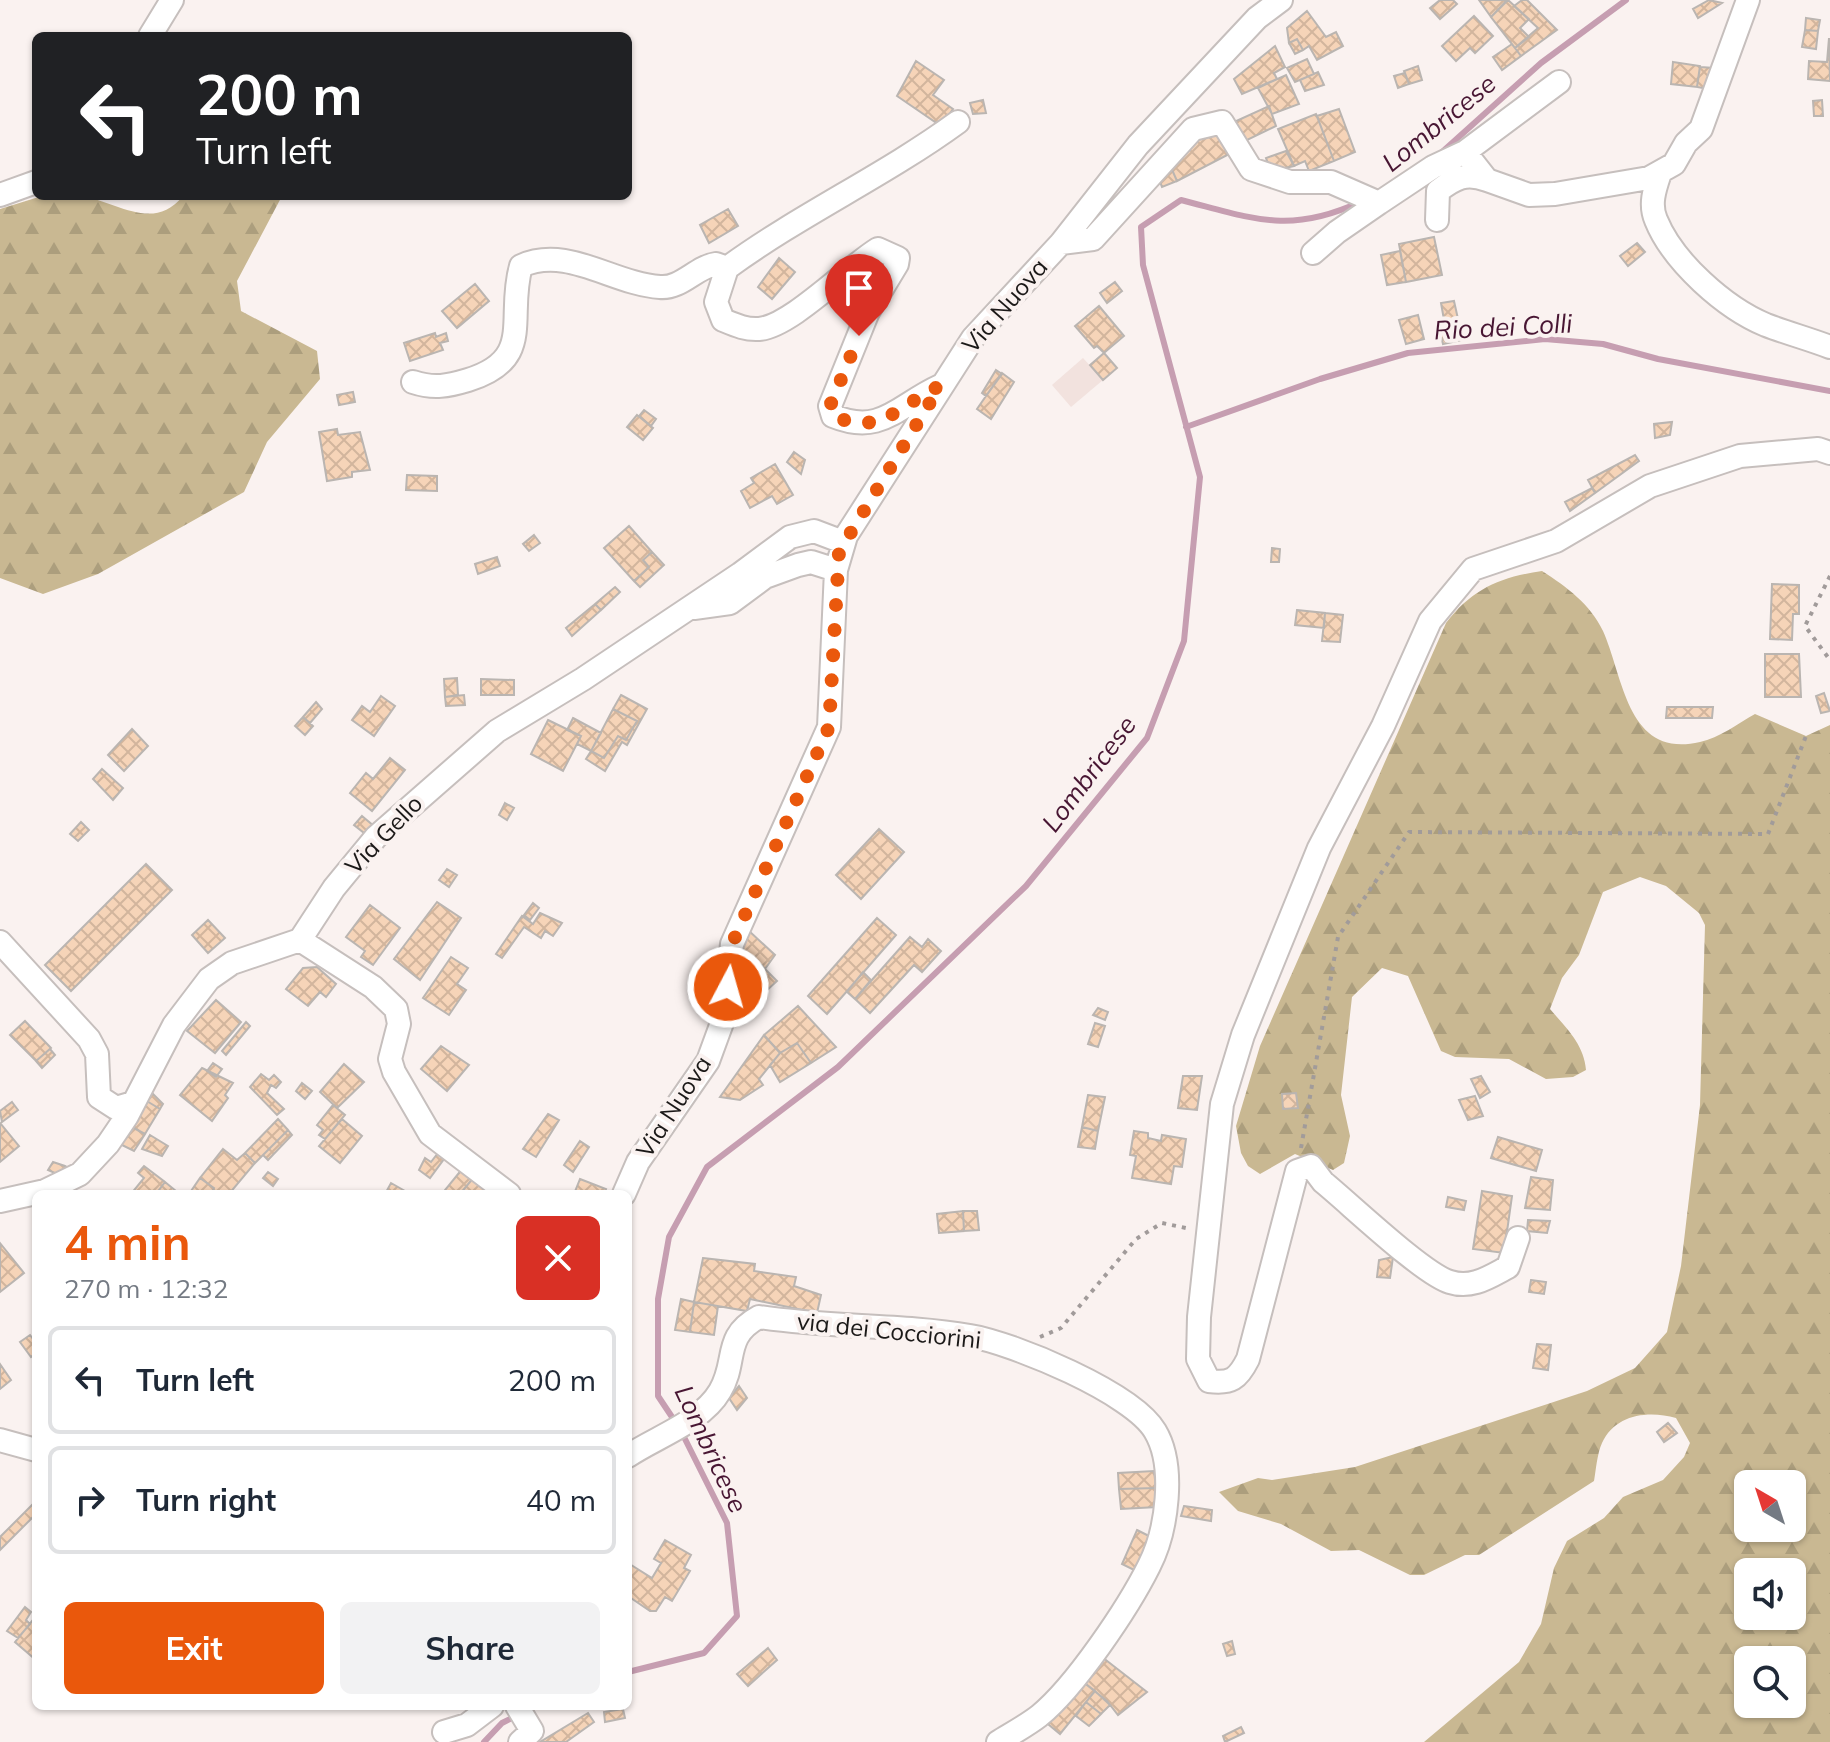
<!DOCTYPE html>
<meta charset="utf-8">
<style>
body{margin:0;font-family:Mulish,sans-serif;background:#f2f2f3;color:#1f2937;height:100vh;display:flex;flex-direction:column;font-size:30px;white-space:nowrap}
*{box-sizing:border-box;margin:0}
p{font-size:26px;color:#747a83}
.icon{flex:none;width:44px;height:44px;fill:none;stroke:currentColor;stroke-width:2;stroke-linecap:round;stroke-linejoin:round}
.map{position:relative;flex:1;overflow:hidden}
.sheet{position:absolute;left:32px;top:1190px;width:600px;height:520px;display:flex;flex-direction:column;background:#fff;border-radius:12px;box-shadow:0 2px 6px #0004}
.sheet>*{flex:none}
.top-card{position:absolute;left:32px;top:32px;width:600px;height:168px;border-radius:12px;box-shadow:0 2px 6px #0004;background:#202124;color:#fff;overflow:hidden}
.needle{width:52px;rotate:321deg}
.fabs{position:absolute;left:1734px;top:1470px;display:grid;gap:16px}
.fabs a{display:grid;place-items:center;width:72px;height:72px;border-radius:12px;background:#fff;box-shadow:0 2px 6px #0004;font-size:40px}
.pin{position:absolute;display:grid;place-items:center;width:68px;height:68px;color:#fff;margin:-82px -34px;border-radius:50% 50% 50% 0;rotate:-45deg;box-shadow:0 0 8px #0007}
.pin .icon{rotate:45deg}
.me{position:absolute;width:88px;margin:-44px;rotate:6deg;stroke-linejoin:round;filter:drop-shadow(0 0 6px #0008)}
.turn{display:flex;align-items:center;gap:28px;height:168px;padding:0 32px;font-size:36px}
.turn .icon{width:104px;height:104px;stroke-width:2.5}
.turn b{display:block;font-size:56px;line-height:68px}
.round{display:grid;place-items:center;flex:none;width:84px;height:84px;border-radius:12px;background:#f2f2f3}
.headline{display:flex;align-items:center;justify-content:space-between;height:136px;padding:0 32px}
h1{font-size:48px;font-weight:700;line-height:60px;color:#ea580c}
.action{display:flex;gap:16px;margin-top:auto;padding:16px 32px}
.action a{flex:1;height:92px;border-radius:12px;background:#ea580c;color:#fff;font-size:32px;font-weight:700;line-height:92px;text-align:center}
.action a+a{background:#f2f2f3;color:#1f2937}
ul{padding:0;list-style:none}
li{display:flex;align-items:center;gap:24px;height:108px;margin:0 16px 12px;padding:0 16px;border:4px solid #e0e1e3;border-radius:12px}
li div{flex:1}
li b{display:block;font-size:30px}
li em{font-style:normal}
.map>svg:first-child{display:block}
.built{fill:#f2e2de}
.forest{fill:url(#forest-firs);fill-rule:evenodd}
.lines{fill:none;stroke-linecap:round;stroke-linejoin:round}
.stream{stroke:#c69eb1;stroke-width:6}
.building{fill:url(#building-cross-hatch);stroke:#bab5b1;stroke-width:2}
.minor-casing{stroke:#c6bfbd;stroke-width:26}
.path{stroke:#a19b9a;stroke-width:4;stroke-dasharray:4 6;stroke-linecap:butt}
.minor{stroke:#fff;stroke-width:22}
.route{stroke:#ea580c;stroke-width:14;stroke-dasharray:0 25.2}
.labels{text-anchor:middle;stroke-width:8;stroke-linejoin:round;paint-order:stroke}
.street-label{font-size:24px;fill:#1b1918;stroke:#faf2f0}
.water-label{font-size:26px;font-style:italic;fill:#481633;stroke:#faf2f0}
</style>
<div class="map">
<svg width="1830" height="1742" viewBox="0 0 1830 1742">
<defs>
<pattern id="forest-firs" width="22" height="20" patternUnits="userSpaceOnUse" patternTransform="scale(2)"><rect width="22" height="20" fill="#c9b892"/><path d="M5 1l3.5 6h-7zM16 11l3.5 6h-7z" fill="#ac9e7d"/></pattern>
<pattern id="building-cross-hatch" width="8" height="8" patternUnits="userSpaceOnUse" patternTransform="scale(2)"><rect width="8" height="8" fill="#f6d4b8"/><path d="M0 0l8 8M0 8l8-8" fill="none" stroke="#d2b59d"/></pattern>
</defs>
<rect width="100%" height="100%" fill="#faf2f0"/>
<!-- built -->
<path class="built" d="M1083,358L1103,380L1071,407L1052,385Z"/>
<!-- forest -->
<path class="forest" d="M42,196C55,196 68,194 80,196C117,201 153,233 183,196H282L237,281L241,311L317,351L320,379L267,442L244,492L98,574L43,594L0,578V209Z
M1542,571C1567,587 1590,604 1603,631C1624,678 1627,759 1700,742C1719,738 1739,723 1755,714L1806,736L1830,725V1742H1424L1519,1662L1541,1624L1554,1568L1567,1541L1604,1518L1623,1497L1663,1480L1684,1457L1690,1443L1676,1418C1649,1410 1615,1414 1602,1443C1597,1454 1596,1470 1594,1481L1479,1555H1465L1424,1575H1410L1359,1550L1331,1551L1281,1524L1238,1511L1219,1492L1258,1478L1272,1480L1355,1467L1587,1391L1635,1368L1667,1332L1681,1266L1700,1105L1705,925L1699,913L1666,886L1640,877L1603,892L1579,955L1562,978L1550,1009C1566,1028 1584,1044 1586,1070L1573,1077L1546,1079L1509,1059L1455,1057L1441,1051L1408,976L1382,968L1352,997L1341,1095L1350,1136L1344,1163L1333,1170L1295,1154L1260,1174L1248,1166L1241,1153L1236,1126L1260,1046L1446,623C1472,589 1500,577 1542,571ZM1748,1484H1792V1528H1748ZM1748,1572H1792V1616H1748ZM1748,1660H1792V1704H1748Z"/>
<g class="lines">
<!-- stream -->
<path class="stream" d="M1441,153L1541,63L1626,0
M1186,427L1320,379L1408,353L1545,339L1603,344L1658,359L1830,391
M676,1423L658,1396V1299L669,1237L707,1167L838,1067L1026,886L1147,738L1184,641L1200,477L1143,265L1141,227L1181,200C1252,218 1289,235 1360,202
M628,1672L704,1653L737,1616L727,1523L682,1433
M484,1742L502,1723L536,1706"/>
</g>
<!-- building -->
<path class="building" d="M1440,0H1453L1457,4L1440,19L1430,8Z
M1479,0H1507L1491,17Z
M1508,0L1529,19L1520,28L1529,37L1515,48L1491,17Z
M1522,0H1527L1557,30L1521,56L1515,48L1538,28L1514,6Z
M1709,0L1722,3L1698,18L1693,9Z
M1307,11L1326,37L1336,32L1343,46L1317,60L1309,46L1303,50L1297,39L1289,43L1287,28Z
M1474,16L1493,36L1475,53L1470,48L1456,61L1442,46Z
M1806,18L1820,20L1818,31L1805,30Z
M1805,30L1818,31L1816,49L1802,47Z
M1829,38L1830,81L1808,79L1809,61L1827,62Z
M1297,39L1303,50L1295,54L1289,43Z
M1512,44L1521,56L1502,70L1493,57Z
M1275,46L1285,67L1274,73L1277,79L1242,94L1234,79Z
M1307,59L1314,74L1295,82L1287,68Z
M916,61L944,80L933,95L953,109L941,126L897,96Z
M1673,62L1700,66L1697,87L1671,84Z
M1418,66L1422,80L1409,84L1404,71Z
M1700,67L1714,68L1709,89L1697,87Z
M1318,72L1324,85L1305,91L1300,80Z
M1405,73L1409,84L1398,88L1394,76Z
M1286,75L1299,104L1272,114L1258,88Z
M983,100L986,113L973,114L970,103Z
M1822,100L1823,116H1814L1813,101Z
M1269,106L1276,126L1243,142L1234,122Z
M1339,109L1355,152L1334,161L1317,116Z
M1316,114L1334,161L1309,171L1305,161L1294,166L1278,129Z
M1214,131L1235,151L1177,181L1166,156Z
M1286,151L1294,166L1271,171L1266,158Z
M1166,156L1177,181L1162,187L1153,164Z
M728,209L738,226L709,243L700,225Z
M1434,237L1442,275L1406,282L1399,244Z
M1637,243L1645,252L1628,266L1620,256Z
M1400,251L1406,282L1387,285L1381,255Z
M779,258L795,272L772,299L758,287Z
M1115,282L1122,291L1107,303L1100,293Z
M475,284L489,301L457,328L442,311Z
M1454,301L1460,328L1446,331L1441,303Z
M1099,306L1124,336L1104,353L1097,346L1094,348L1075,326Z
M1418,315L1424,339L1406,344L1399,320Z
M1460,328L1462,340L1443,344L1440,332Z
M435,333L436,337L446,333L448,341L440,343L443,350L410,361L404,343Z
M1104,353L1117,368L1103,380L1090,365Z
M996,370L1002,374L986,396L982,393Z
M1002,373L1014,382L991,419L977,409Z
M353,392L355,402L339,405L337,395Z
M644,410L656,419L651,426L639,416Z
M637,415L653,428L643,440L627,427Z
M1672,422L1670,435L1655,438L1654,424Z
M337,429L338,435L360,432L370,470L352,472V477L327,481L319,432Z
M794,452L805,460L801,474L787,462Z
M1635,455L1639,461L1595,493L1588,480Z
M775,464L793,495L777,504L772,496L750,508L741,491L754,483L751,478Z
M407,475L437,476V491L406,490Z
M1592,488L1595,493L1570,511L1565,502Z
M629,526L652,552L643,560L649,567L634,581L604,548Z
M534,535L540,543L529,551L523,544Z
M1272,548L1280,549L1279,562H1271Z
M652,552L664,565L640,587L634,581L649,567L643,560Z
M497,557L500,566L478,574L475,564Z
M1772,584L1799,585V614H1793L1792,640L1770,639Z
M615,587L620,592L601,610L595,604Z
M595,604L601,610L572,636L566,628Z
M1297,610L1325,613L1324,628L1295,625Z
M1325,613L1343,615L1340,642L1322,641Z
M1765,654H1799L1801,697H1765Z
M457,678L458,695L445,697L444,679Z
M481,679L514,680V695H481Z
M1824,693L1830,711L1821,713L1816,696Z
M464,695L465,705L446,706L445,697Z
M621,695L647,709L627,745L622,742L605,771L586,759L591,751L604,758L618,736L626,740L637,721L613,709Z
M381,696L395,706L374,736L352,720L362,706L370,712Z
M316,702L322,709L310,723L303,717Z
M1667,707H1713L1712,718H1666Z
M613,709L637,721L626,740L618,736L604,758L591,751Z
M303,717L313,726L305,735L295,726Z
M573,718L601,733L591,751L577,744L581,736L567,730Z
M548,720L581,736L563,771L531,754Z
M132,729L148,746L124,771L108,755Z
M390,758L405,770L372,811L350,793L366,773L373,779Z
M102,769L123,788L113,800L93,779Z
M505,803L514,808L507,820L499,815Z
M362,816L375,827L368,836L354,825Z
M81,822L89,830L78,841L70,834Z
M879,829L904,852L861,899L836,875Z
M146,864L172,890L71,991L45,965Z
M447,869L457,875L449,887L439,880Z
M437,902L461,918L420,980L394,959Z
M533,903L539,908L530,920L524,915Z
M370,905L400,928L373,965L361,957L365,951L346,937Z
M540,913L562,923L553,936L545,931L541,938L524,927L502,958L496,954L522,916L533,924Z
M877,918L896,935L827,1014L808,996Z
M208,920L225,938L208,953L192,935Z
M748,930L775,955L765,969L761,965L750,980L737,971L738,955Z
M910,937L922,947L928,939L941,951L922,972L914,965L870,1013L855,999Z
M451,957L468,968L457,984L466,990L449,1015L423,998Z
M761,965L777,981L765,992L750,980Z
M317,967L336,984L326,997L320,992L308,1006L286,989L303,968Z
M863,972L871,980L855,999L847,992Z
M216,1000L241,1022L215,1053L187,1031Z
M798,1006L836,1047L811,1063L797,1043L780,1053L764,1035Z
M1098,1008L1108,1012L1105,1020L1093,1015Z
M25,1021L51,1048L36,1061L10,1035Z
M246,1022L250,1026L226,1055L222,1051Z
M1095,1023L1105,1026L1098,1047L1088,1044Z
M764,1035L780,1053L759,1079L763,1085L740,1100L720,1097Z
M797,1043L811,1063L780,1082L770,1065L780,1053Z
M441,1046L469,1065L447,1091L421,1069Z
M50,1049L55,1055L42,1068L36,1061Z
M213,1063L222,1069L216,1077L207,1071Z
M344,1064L364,1082L337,1108L320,1092Z
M202,1068L233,1083L225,1095L228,1098L212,1121L180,1095Z
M261,1074L269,1080L274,1075L281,1082L276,1088L271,1085L267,1093L284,1109L277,1115L250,1087Z
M1183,1076H1202L1197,1110L1178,1108Z
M1481,1076L1490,1092L1480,1098L1471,1079Z
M302,1083L312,1091L305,1099L296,1091Z
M150,1091L163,1104L160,1109L145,1100Z
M1296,1093L1298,1108L1283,1109L1282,1094Z
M1088,1095L1105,1097L1098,1131L1082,1127Z
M1475,1096L1483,1116L1468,1120L1459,1100Z
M145,1100L160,1109L145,1134L130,1126Z
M12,1102L18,1110L2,1122L0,1111Z
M333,1105L345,1115L325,1139L319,1135L323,1130L317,1125Z
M548,1114L559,1120L536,1157L523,1149Z
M278,1119L288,1130L255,1163L245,1153Z
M342,1119L362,1136L340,1163L319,1146Z
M0,1123L19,1146L0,1162Z
M130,1126L145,1134L134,1151L120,1144Z
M1082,1127L1098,1131L1095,1149L1078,1147Z
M288,1130L292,1135L268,1160L263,1155Z
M1134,1131L1148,1133V1138L1161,1141L1162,1135L1186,1139L1182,1167L1174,1166L1171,1184L1132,1178L1136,1156L1130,1155Z
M150,1135L168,1146L162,1156L142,1149Z
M1498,1137L1542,1150L1536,1171L1491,1158Z
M580,1141L589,1147L573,1172L564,1165Z
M223,1149L237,1160L245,1153L255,1163L229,1194H211L214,1188L200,1178Z
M438,1153L444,1159L430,1178L419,1170L425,1158L431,1162Z
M53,1162L65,1166L73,1171L57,1174L48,1170Z
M144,1166L165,1182L156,1194H131L144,1178L138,1173Z
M463,1168L474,1177L460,1194H450L445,1190Z
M268,1172L278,1179L273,1186L263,1178Z
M474,1177L486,1187L480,1194H460Z
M1531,1177L1553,1180L1550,1210L1525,1208Z
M200,1178L214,1188L211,1194H189Z
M580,1179L606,1189L604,1194H574Z
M165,1182L176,1191L173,1194H156Z
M391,1183L405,1191L403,1194H385Z
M1482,1191L1512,1196L1504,1253L1473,1249Z
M1448,1197L1466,1201L1464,1210L1446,1207Z
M963,1211L964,1231L939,1233L937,1214Z
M963,1211H977L979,1230L964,1231Z
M1528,1220L1550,1221L1547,1233L1527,1231Z
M0,1243L24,1273L0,1292Z
M1393,1257L1390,1278L1377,1277L1379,1260Z
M703,1258L755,1264L754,1271L796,1277L794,1286L821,1295L817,1313L750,1299L747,1311L694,1302Z
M1531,1280L1546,1282L1544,1294L1529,1292Z
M681,1299L694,1302L690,1332L675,1330Z
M694,1302L718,1306L714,1335L690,1332Z
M30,1335L36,1343V1353L31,1357L20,1342Z
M1537,1344L1551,1345L1548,1370L1533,1368Z
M0,1364L11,1380L0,1389Z
M739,1386L747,1398L737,1410L729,1398Z
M1668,1423L1677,1433L1664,1442L1657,1432Z
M1154,1471L1156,1488L1119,1489L1118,1473Z
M1156,1488L1157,1507L1121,1509L1119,1489Z
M36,1501V1514L0,1550V1537Z
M1184,1506L1212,1510L1211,1521L1181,1516Z
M1137,1530L1155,1539L1140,1573L1122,1564Z
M665,1540L691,1555L684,1568L690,1571L672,1601L665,1597L656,1611H650L628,1596V1563L652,1578L661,1563L654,1559Z
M25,1607L31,1612L26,1620L30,1624L18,1638L7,1631Z
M36,1616V1660L15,1642Z
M1232,1641L1235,1654L1227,1656L1223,1644Z
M768,1648L777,1660L748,1686L737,1674Z
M1102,1657L1147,1692L1118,1715L1107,1701L1082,1681Z
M1082,1681L1095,1691L1060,1734L1048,1724Z
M1095,1691L1110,1705L1101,1714L1086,1702Z
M1086,1702L1101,1714L1089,1726L1076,1716Z
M623,1709L625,1718L605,1722L604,1712Z
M588,1713L594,1722L566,1742H540Z
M1241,1727L1244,1733L1225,1742L1223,1736Z"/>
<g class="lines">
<defs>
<path id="minor" d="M150,36L172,0
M1465,152L1559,82
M1660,173C1655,188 1649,204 1656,220C1673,262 1725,308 1766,325C1787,333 1809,339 1830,347
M0,195L36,182
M1437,220L1438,191C1455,178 1466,172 1487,180
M1061,243L1093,239L1193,129L1222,122L1251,169L1290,182H1331L1379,203L1433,167L1465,152L1487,180L1529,195L1555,194L1649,178L1674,164L1686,143L1701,129L1748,0
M1313,253L1337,232L1379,203
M727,268C801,214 884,176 958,122
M413,382C434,389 448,386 468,380C536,359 506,318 521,266C567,245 613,284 660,287C681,289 696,267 716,264L727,268L716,302L723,320C735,325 746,330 759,329C790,327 847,268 878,249L898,258L897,264L868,312L830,406L833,416C882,436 898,405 940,386
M694,608L730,603L765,577L798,565L811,562L836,570
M300,940L373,987L396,1009L399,1024L390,1059L394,1072L430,1134L509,1194
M0,942L89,1039L97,1054L99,1097L116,1108L133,1103
M624,1194L638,1162L708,1061L723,1020L732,944L829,727L836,570L846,536L973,338L1061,243L1138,145L1257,18L1281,0
M0,1201L45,1191L80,1174L108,1144L127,1116L174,1025L209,979L232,963L300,940L334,888L376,837L497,731L583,679L740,574L790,537L814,531L843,542
M1518,1238L1508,1267C1489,1277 1472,1289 1450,1282C1423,1274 1349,1203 1323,1182L1311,1166L1297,1171L1248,1359C1238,1379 1231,1384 1209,1381L1198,1359L1199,1317L1222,1104L1243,1035L1319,848L1383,726L1430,621L1473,569L1556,541L1650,486L1740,456L1818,449L1830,453
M0,1440L36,1450
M628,1456C656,1437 702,1422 720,1391C738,1361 722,1337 759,1317C829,1328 901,1324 970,1336C1013,1343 1133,1393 1155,1431C1176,1466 1167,1531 1149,1566C1128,1608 1075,1687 1039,1716C1026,1726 1011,1734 998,1742
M517,1706L532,1731L520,1742
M444,1732L467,1725L492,1706"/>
</defs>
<!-- minor casing -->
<use href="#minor" class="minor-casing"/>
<!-- path -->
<path class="path" d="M1830,576L1805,626L1830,660
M1301,1148L1338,937L1409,832L1768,834L1806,736
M1040,1337L1061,1328L1136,1239L1162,1223L1186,1228"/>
<!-- minor -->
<use href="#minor" class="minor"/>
</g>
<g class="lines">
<!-- route -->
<path class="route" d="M728,987L732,944L829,727L839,552L940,386C898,405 882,437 833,416L830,406L859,336"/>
</g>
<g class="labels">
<!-- street labels -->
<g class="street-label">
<text transform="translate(1005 306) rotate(-49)" y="8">Via Nuova</text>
<text transform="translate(384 835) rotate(-46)" y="8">Via Gello</text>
<text transform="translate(674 1107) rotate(-57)" y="8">Via Nuova</text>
<text transform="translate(889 1331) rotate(6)" y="8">via dei Cocciorini</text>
</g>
<!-- water labels -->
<g class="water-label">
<text transform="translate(1439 123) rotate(-39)" y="9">Lombricese</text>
<text transform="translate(1503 327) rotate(-3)" y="9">Rio dei Colli</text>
<text transform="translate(1089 774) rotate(-53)" y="9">Lombricese</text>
<text transform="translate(711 1449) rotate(65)" y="9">Lombricese</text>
</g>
</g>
</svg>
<div class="fabs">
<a><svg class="needle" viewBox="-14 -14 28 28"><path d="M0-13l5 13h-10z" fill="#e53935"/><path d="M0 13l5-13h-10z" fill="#747a83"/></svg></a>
<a><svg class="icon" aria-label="sound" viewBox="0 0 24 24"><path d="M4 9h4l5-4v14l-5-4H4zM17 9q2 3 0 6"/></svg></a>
<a><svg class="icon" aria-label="search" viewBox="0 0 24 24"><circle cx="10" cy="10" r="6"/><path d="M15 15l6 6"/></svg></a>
</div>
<div class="pin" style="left:859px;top:336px;background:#d93025"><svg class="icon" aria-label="arrive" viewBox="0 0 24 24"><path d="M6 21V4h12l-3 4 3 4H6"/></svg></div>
<svg class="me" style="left:728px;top:987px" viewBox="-20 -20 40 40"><circle r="17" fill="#ea580c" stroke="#fff" stroke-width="3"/><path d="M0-11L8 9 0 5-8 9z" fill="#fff"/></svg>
<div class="top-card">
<div class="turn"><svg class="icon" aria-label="left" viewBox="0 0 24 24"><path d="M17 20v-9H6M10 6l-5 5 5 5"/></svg><div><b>200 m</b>Turn left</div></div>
</div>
<section class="sheet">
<div class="headline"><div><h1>4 min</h1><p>270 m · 12:32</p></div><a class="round" style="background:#d93025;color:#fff"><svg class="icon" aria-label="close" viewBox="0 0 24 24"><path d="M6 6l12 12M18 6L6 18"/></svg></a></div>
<ul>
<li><svg class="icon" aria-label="left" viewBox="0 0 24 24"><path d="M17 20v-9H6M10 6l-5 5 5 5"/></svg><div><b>Turn left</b></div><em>200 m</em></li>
<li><svg class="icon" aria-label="right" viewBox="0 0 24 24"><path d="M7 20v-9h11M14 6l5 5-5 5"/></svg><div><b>Turn right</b></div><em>40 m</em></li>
</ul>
<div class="action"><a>Exit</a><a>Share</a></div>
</section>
</div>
